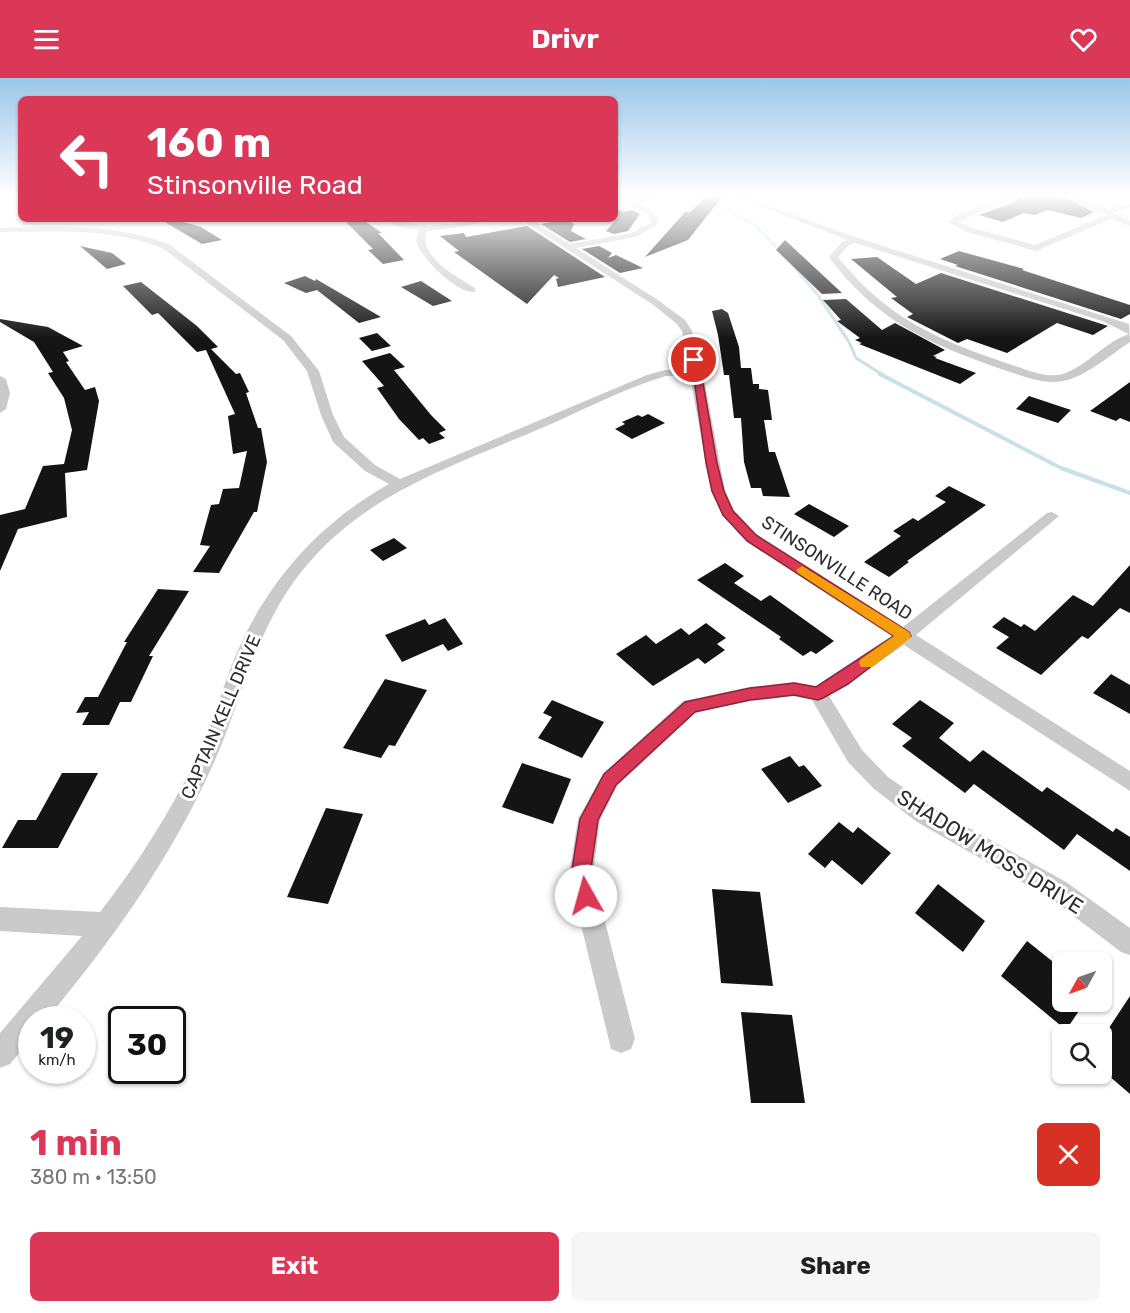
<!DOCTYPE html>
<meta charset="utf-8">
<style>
body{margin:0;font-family:Rubik,sans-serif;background:#f6f6f6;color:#202124;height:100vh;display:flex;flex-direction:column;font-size:22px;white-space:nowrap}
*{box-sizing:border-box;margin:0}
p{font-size:20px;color:#757577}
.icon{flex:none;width:33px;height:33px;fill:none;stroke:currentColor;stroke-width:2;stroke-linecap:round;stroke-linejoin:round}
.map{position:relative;height:1025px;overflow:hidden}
.panel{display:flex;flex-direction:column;background:#fff;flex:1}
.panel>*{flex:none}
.hud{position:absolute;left:18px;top:18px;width:600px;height:126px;border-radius:9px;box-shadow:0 2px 4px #0004;background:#db3857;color:#fff;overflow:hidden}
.needle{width:39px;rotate:230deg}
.tools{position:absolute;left:1052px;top:874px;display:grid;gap:12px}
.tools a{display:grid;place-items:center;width:60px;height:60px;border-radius:9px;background:#fff;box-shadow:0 2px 4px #0004;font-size:30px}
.speed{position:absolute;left:18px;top:928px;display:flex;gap:12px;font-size:30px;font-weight:700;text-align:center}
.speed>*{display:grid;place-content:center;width:78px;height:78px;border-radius:50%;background:#fff;box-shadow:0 2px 4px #0004;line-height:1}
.speed small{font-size:15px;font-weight:400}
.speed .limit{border:3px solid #111;border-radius:9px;background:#fff;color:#111}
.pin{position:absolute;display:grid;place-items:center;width:51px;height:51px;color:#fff;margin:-26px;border:3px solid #fff;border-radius:50%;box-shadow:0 2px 6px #0007}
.me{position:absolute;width:66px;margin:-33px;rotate:353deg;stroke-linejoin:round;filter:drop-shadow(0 0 4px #0008)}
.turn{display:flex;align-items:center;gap:21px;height:126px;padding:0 30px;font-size:27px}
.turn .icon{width:78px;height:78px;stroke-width:2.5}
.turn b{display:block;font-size:42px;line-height:51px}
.round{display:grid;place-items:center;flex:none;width:63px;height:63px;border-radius:9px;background:#f6f6f6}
.headline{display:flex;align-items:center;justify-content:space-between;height:102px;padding:0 30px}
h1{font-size:36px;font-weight:700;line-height:45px;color:#db3857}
.button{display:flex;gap:12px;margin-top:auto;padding:12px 30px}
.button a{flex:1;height:69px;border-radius:9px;background:#db3857;color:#fff;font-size:24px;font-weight:700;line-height:69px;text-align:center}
.button a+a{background:#f6f6f6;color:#202124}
header{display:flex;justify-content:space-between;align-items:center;height:78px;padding:0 30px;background:#db3857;color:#fff;font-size:27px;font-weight:700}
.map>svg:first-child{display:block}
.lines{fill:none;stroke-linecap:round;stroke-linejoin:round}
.stream-far2{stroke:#c8e0e9;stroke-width:2}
.stream-far1{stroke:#c8e0e9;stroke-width:3}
.stream{stroke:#c8e0e9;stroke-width:4}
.building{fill:#141414}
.minor{fill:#cacaca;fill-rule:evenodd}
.route{fill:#db3857;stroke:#8e2439;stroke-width:1.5}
.slow{fill:#f59e0b}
.labels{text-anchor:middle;stroke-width:6;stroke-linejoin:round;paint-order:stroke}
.street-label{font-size:18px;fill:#2d2d2d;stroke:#fff}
.near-street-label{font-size:21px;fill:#2d2d2d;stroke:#fff}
</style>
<header><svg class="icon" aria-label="menu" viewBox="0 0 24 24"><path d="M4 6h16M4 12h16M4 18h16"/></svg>Drivr<svg class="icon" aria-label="heart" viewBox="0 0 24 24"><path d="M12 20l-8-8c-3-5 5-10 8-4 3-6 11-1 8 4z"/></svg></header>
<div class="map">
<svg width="1130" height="1025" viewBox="0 0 1130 1025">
<rect width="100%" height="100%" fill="#fff"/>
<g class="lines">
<!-- stream-far2 -->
<path class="stream-far2" d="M699,118L754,146L781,174
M793,188L801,198"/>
<!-- stream-far1 -->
<path class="stream-far1" d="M800,196L818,217L849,264L856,280L883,297"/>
<!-- stream -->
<path class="stream" d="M880,296L1061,390L1130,415"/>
</g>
<!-- building -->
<path class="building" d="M707,118H723L688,162L645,179L686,133L689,135Z
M1020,118H1062L1094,134L1081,140L1048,132L1034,137L1024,135L1003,144L979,137L1015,124Z
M615,129L623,134L632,132L640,136L628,153L614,156L606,153L615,143Z
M164,141H173L201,149L222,162L202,166L163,143Z
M343,141H362L382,155H378L404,182L383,186L368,172L373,171Z
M565,141L574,146L571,153L586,161L570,164L541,146Z
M527,148L605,199L558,209L556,201L559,200L554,197L527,226L454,174L459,173L440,158L464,155L466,159Z
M785,162L842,215L822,216L776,172Z
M80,168L112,175L126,186L107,191Z
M599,168L612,175L608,180L616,177L643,190L620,195L582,171Z
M959,173L1024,191L1022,192L1130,227V236L1121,241L955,188L958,187L940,181Z
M877,179L916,206L941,195L1108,248L1093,257L1057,245L1007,275L967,261L958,265L907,239L913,236L891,220L897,219L851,181Z
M305,198L315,203L316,201L381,239L359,245L317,212L306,215L284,205Z
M421,203L452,223L433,228L401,209Z
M141,204L197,248L218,269L211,271L236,296L240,295L249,314L246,315L258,350H261L267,384L257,434H254L219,495L193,494L210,468L200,467L211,427L219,426L223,411L239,410L247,373L233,376L228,338L235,336L206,272L197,274L158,235L152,237L123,208Z
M846,221L882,252L895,245L945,272L933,278L937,279L935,280L976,295L960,306L859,266L862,265L855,262L860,260L837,243L841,242L823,222Z
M722,231L728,235L739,269L741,290H751L753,306H759V311L768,312L772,342H764L769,374H775L790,419L763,418L761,410H751L744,384L741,340H734L729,297H724L718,257L712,233Z
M0,241L48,249L83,268L63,274L69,283L66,284L85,312L95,309L99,323L87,392L65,395L67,439L18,451L0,493V437L25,431L43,388L64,386L72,352L64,320L48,295L53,294L34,264L0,244Z
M377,255L391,268L372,273L359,260Z
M390,275L405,289L394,292L431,337L446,352L439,355L445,360L429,366L423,360L419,362L399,341L377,310L384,308L362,283Z
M1130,304V344L1120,340L1116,343L1090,333Z
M1029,318L1071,332L1058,345L1016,331Z
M648,336L665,345L632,361L615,351L625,346L622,344L638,337L642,339Z
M949,408L986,427L907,483L909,484L889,499L864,484L901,458L893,453L913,440L918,443L946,424L935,418Z
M809,426L849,448L834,459L794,436Z
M394,460L407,470L383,483L370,472Z
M725,485L744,498L734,505L761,523L770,517L834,563L816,576L811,573L803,578L779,561L781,559L697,502Z
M1130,487V535L1120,530L1088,561L1082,558L1041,597L996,570L1009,559L992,549L1004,539L1021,549L1024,546L1035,553L1073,517L1093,528Z
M158,511L189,513L149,578H153L131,624H120L109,647H82L89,634L76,635L85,619H98L127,564H124Z
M445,540L463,566L448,573L443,566L402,584L385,557L425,541L429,547Z
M706,545L726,560L717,566L725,572L705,586L698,580L653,608L616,576L646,557L656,566L681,550L689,557Z
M1111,596L1130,607V636L1093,615Z
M385,601L427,612L395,668L389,667L381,680L343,670Z
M552,622L604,644L582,680L538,660L552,639L543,635Z
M920,622L954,645L939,660L970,684L983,672L1042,714L1047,709L1113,754L1116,750L1130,759V793L1077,756L1064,772L974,706L965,715L902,668L912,660L892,646Z
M790,678L799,689L804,687L822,708L788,725L761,691Z
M522,685L571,701L553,746L502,729Z
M62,695H98L58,770H2L18,742H36Z
M326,730L363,736L328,826L287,819Z
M839,744L853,755L858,749L891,775L862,807L832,782L825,790L808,776Z
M938,806L985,843L963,874L915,835Z
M712,811L760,814L773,908L721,905Z
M1027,863L1062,891V924H1085L1066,952L1001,898Z
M1130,918V1016L1101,991V962Z
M741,934L792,937L805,1025H751Z"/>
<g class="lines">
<!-- minor -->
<path class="minor" d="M615,118L628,122L664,118L635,125L653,133L659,143L658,146L636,159L576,170L658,222L685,242L692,253L703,295L725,413L734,432L757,457L903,549L1047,435L1052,434L1059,438L916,557L1130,693V713L904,567L829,618L862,672L888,699L933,730L1066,804L1130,850V877L1121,874L1050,820L917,744L874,711L848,684L812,622L794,618L750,623L696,634L617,708L600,742L593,797L635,961L631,971L621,975L611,971L569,797L578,741L603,696L683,623L750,609L794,604L816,608L891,558L747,463L722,437L711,413L690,298H666C624,310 584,332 544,349C451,389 362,415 298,498C254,556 241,626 211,691C169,783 111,864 46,942H32V960L10,986L0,990V955L82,858L0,853V829L100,834C139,784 173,730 200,672C214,642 222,610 235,579C266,505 319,445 389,406L365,393L333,364L321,337L307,293L283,262L164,171C111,149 56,154 0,154V150C58,149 115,145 170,167L291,258L319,293L333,337L344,359L375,387L400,401L647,297L665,292H689L682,253L677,246L652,226L520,141H529L570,166L631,155L651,145L647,136L615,122Z
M733,118H743L858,160L1129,246L1130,264C1110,277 1087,298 1063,303C1042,307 1021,297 1001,291C929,266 875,242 829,179L842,164L848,162ZM855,165L1102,243L1129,256C1105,264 1087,288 1063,296C1045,301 1026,291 1009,286C936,261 888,241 838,179L848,168Z
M1008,118H1018L958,144L970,149L1035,167L1106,137L1064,118H1074L1108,131L1130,125V129L1113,135L1130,143V148L1111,141L1036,173L964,153L948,144L959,136Z
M384,141L428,148L499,141L455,150L427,153C417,178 457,199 475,210V214C457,216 421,180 416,163L419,152L397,148Z
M0,298L6,301L10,315L6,331L0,335Z"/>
</g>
<!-- sky -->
<linearGradient id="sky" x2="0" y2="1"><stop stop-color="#9bc6e8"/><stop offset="0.45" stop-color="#fff"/><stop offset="1" stop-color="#fff" stop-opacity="0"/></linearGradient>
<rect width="1130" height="261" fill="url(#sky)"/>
<!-- route -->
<path class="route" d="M691,280L699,282L717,385L724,413L733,433L756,457L909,554L911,558L848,606L823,620L818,622L794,617L750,622L695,634L616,707L598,742L590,798L595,818L593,825L586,828L579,825L571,798L580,741L604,696L685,624L750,610L794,605L816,609L894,558L747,463L723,437L712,413L706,385Z"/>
<!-- slow -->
<path class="slow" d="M802,488L909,554L911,558L909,561L872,589H861L859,585L861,581L894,558L798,495L796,492Z"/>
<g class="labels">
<!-- street labels -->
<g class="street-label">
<text transform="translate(837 490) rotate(33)" y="6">STINSONVILLE ROAD</text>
<text transform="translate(221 639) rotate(-67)" y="6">CAPTAIN KELL DRIVE</text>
</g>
<!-- near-street labels -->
<g class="near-street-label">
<text transform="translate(990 774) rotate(32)" y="7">SHADOW MOSS DRIVE</text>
</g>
</g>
</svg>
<div class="tools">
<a><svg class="needle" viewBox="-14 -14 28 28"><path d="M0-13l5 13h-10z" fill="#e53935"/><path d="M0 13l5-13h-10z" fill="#757577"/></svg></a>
<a><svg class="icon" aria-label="search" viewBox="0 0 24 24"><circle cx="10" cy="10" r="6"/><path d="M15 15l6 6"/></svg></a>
</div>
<div class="speed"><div>19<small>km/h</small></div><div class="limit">30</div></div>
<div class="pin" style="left:694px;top:282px;background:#d93025"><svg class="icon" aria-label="arrive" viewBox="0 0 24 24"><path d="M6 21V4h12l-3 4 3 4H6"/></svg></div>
<svg class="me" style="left:586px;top:818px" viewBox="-20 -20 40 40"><circle r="19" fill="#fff"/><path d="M0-13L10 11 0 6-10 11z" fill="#db3857"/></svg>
<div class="hud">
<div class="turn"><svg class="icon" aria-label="left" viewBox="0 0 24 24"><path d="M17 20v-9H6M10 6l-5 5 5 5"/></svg><div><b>160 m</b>Stinsonville Road</div></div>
</div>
</div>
<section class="panel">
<div class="headline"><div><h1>1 min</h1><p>380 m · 13:50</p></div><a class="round" style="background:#d93025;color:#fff"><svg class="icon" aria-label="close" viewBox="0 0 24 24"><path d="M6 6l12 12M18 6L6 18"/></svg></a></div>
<div class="button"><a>Exit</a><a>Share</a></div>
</section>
